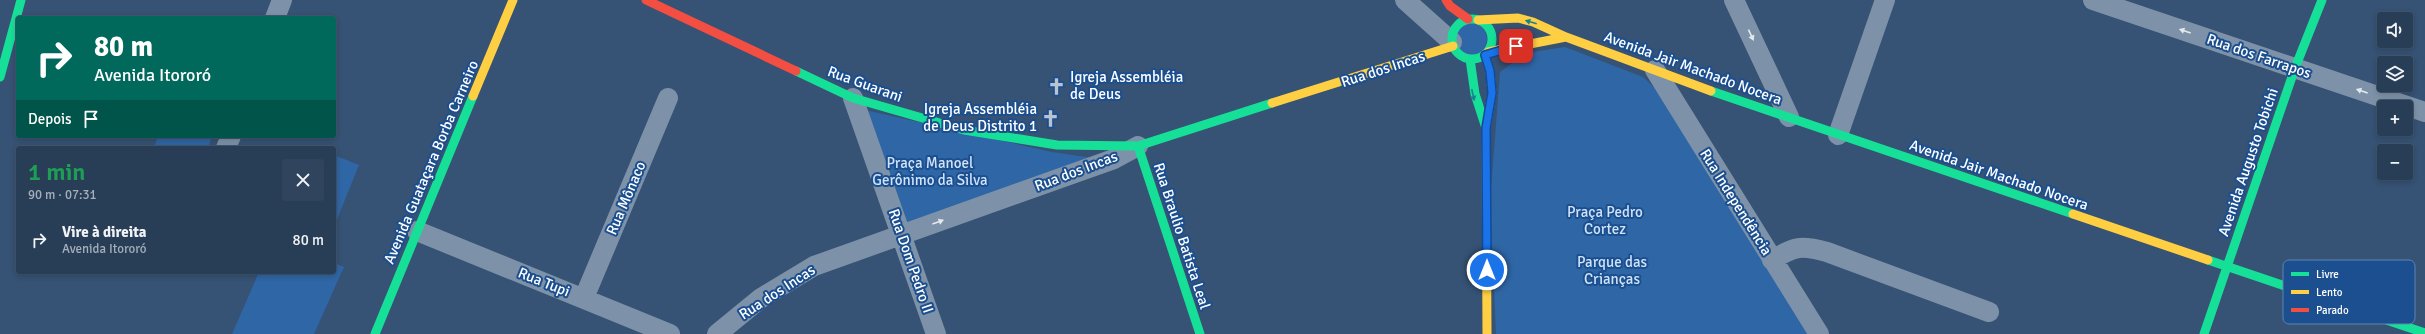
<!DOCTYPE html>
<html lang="pt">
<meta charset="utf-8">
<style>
body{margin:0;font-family:Signika,sans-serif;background:#30455d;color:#f1f3f6;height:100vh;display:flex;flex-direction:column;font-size:15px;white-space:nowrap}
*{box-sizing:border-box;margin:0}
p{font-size:13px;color:#a5aeba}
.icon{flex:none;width:22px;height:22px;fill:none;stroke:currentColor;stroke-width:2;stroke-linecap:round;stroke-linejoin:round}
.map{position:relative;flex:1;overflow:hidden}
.sheet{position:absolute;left:16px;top:146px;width:320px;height:128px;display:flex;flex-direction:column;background:#283e57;border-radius:4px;box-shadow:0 2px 6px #0003,0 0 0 1px #44576d}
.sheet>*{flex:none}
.top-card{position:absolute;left:16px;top:16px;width:320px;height:122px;border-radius:4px;box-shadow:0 2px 6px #0003,0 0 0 1px #44576d;background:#00695c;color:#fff;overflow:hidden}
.fabs{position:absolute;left:2377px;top:12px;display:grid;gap:8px}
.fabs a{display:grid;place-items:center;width:36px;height:36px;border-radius:4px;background:#283e57;box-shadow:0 2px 6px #0003,0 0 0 1px #44576d;font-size:20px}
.pin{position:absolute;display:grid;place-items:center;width:34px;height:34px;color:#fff;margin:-17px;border-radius:8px;box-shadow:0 2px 6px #0006}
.me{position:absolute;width:44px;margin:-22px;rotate:0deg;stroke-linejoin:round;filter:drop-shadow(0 0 3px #0008)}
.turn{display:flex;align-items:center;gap:14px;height:84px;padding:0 12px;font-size:18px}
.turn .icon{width:52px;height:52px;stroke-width:2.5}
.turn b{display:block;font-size:28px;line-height:34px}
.then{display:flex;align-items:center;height:38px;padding:0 12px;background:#0003;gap:8px;font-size:15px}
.round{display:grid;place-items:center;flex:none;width:42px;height:42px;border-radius:4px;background:#30455d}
.headline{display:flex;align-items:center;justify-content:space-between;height:68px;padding:0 12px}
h1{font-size:24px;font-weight:600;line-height:30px;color:#1e9e55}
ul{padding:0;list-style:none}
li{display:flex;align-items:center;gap:12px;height:52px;padding:0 12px}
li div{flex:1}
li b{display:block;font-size:15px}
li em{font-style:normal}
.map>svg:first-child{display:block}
.green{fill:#2f66a5}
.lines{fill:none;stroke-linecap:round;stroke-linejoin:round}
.street{stroke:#7d92a8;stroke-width:20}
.fast{stroke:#16e098;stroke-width:9}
.slow{stroke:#ffcf43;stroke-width:9}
.jam{stroke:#f24e42;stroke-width:9}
.oneway{fill:#198292}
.oneway2{fill:#e5e9ee}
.route-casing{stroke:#114b97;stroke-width:10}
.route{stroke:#1a73e8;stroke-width:7}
.labels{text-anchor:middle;stroke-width:4;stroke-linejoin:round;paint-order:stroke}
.street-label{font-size:15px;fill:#fff;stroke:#1b4f8f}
.poi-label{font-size:15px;fill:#fff;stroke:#1b4f8f;text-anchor:start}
.park-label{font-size:15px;fill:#cfe3fa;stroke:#1b4f8f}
.key{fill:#1b4f8f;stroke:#5f84b1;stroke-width:1}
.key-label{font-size:11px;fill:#fff}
</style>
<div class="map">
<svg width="2425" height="334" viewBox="0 0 2425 334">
<rect width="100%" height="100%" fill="#365274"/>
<!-- green -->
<path class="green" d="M1455 39a16 16 0 1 1 32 0a16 16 0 1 1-32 0Z
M1565,47L1643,77L1655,88L1810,334H1496L1490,202L1500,72L1526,53Z
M865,110L1052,152L1100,159L901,227Z
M158,136H212L208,148H154Z
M334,155L359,165L334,227Z
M334,263L344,267L314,334H232L259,272H334Z"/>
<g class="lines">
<!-- street -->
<path class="street" d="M1405,0L1452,42
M1734,0L1789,117
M2093,0L2425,112
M275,18L282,0
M1655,70L1819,334
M853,98L936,334
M1838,135L1885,0
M226,148L231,136
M417,231L670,334
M1772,260C1795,246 1801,245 1827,252L1989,312
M584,298L668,98
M717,334L761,298L814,266L1114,159L1138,146"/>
<!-- fast -->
<path class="fast" d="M1452 39a20 20 0 1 1 40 0a20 20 0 1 1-40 0Z
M1470,59L1475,94L1486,128
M796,71L853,98L964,130L1057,145L1138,146L1272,103
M0,77L21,0
M1711,91L2073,214
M1138,146L1200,334
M2208,260L2425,333
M375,334L473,96
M2204,334L2295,68L2322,0"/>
<!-- slow -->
<path class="slow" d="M1478,20L1518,18L1533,22L1566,37L1711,91
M1488,52L1566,37
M1485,55L1490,71L1492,93L1486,128L1487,334
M473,96L513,0
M1272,103L1453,46
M2073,214L2208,260"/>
<!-- jam -->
<path class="jam" d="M646,0L796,71
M1446,0L1450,6L1468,19"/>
</g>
<!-- one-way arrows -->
<defs><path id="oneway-solid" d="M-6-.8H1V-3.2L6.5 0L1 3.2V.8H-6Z"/></defs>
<g class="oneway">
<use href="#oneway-solid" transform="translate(1531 22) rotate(-164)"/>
<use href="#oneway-solid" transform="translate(1473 95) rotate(78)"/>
</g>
<g class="oneway2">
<use href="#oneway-solid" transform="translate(2185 31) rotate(-161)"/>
<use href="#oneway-solid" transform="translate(1751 35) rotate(65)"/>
<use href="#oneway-solid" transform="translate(2362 91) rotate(-161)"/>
<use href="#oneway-solid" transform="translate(938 222) rotate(-20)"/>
</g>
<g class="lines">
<defs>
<path id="route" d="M1487,270L1486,128L1492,93L1490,71L1485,55L1516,46"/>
</defs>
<!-- route casing -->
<use href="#route" class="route-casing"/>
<!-- route -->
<use href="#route" class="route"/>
</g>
<!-- icons -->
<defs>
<symbol id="church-bare" viewBox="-9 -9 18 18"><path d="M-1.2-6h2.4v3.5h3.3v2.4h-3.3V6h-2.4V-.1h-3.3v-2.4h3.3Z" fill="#b9c2ce" stroke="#1b4f8f" stroke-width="2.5" paint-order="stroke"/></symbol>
</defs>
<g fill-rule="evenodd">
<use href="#church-bare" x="1044" y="74" width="25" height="25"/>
<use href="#church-bare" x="1038" y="106" width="25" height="25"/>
</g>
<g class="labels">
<!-- street labels -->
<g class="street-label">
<text transform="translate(2259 56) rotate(19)" y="5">Rua dos Farrapos</text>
<text transform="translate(1693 68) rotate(20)" y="5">Avenida Jair Machado Nocera</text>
<text transform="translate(1383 69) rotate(-18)" y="5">Rua dos Incas</text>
<text transform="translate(865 84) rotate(20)" y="5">Rua Guarani</text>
<text transform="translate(431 162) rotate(-67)" y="5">Avenida Guataçara Borba Carneiro</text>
<text transform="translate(2248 162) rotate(-71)" y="5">Avenida Augusto Tobichi</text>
<text transform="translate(1076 171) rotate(-21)" y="5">Rua dos Incas</text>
<text transform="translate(1999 175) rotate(19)" y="5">Avenida Jair Machado Nocera</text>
<text transform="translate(626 198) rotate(-67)" y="5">Rua Mônaco</text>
<text transform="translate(1736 202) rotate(58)" y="5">Rua Independência</text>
<text transform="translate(1182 236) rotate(72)" y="5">Rua Braulio Batista Leal</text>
<text transform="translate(911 261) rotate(71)" y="5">Rua Dom Pedro II</text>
<text transform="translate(544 282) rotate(22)" y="5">Rua Tupi</text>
<text transform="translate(777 292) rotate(-33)" y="5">Rua dos Incas</text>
</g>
<!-- poi labels -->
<g class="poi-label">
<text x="1070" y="82">Igreja Assembléia<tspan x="1070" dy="17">de Deus</tspan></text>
<text x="1037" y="114" text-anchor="end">Igreja Assembléia<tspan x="1037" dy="17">de Deus Distrito 1</tspan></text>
</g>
<!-- park labels -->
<g class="park-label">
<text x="930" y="168">Praça Manoel<tspan x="930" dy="17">Gerônimo da Silva</tspan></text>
<text x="1605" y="217">Praça Pedro<tspan x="1605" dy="17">Cortez</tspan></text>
<text x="1612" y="267">Parque das<tspan x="1612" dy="17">Crianças</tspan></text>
</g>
</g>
<!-- legend -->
<rect x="2283" y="260" width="132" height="64" rx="6" class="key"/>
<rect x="2291" y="272" width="18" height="4" fill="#16e098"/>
<rect x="2291" y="290" width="18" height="4" fill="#ffcf43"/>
<rect x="2291" y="308" width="18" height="4" fill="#f24e42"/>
<g class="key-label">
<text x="2316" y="278">Livre</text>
<text x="2316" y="296">Lento</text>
<text x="2316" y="314">Parado</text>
</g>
</svg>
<div class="fabs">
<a><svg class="icon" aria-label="sound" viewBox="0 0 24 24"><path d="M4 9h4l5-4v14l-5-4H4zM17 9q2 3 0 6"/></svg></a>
<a><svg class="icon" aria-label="layers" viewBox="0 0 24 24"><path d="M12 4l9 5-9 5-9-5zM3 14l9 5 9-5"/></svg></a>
<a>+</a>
<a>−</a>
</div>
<div class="pin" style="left:1516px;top:46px;background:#d93025"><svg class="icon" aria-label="arrive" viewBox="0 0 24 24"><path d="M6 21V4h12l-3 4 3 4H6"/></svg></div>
<svg class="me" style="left:1487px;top:270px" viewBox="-20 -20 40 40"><circle r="17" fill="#1a73e8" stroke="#fff" stroke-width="3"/><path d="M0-11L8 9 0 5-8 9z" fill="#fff"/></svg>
<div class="top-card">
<div class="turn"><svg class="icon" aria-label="right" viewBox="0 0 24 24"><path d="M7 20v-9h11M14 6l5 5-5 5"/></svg><div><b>80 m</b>Avenida Itororó</div></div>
<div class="then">Depois<svg class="icon" aria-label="arrive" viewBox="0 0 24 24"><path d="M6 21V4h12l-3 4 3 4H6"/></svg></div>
</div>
<section class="sheet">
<div class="headline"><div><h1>1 min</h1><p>90 m · 07:31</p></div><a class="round"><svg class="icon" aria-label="close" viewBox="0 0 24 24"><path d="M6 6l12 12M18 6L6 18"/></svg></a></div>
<ul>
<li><svg class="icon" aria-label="right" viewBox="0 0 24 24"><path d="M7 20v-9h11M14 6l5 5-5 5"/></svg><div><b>Vire à direita</b><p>Avenida Itororó</p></div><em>80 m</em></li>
</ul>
</section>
</div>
